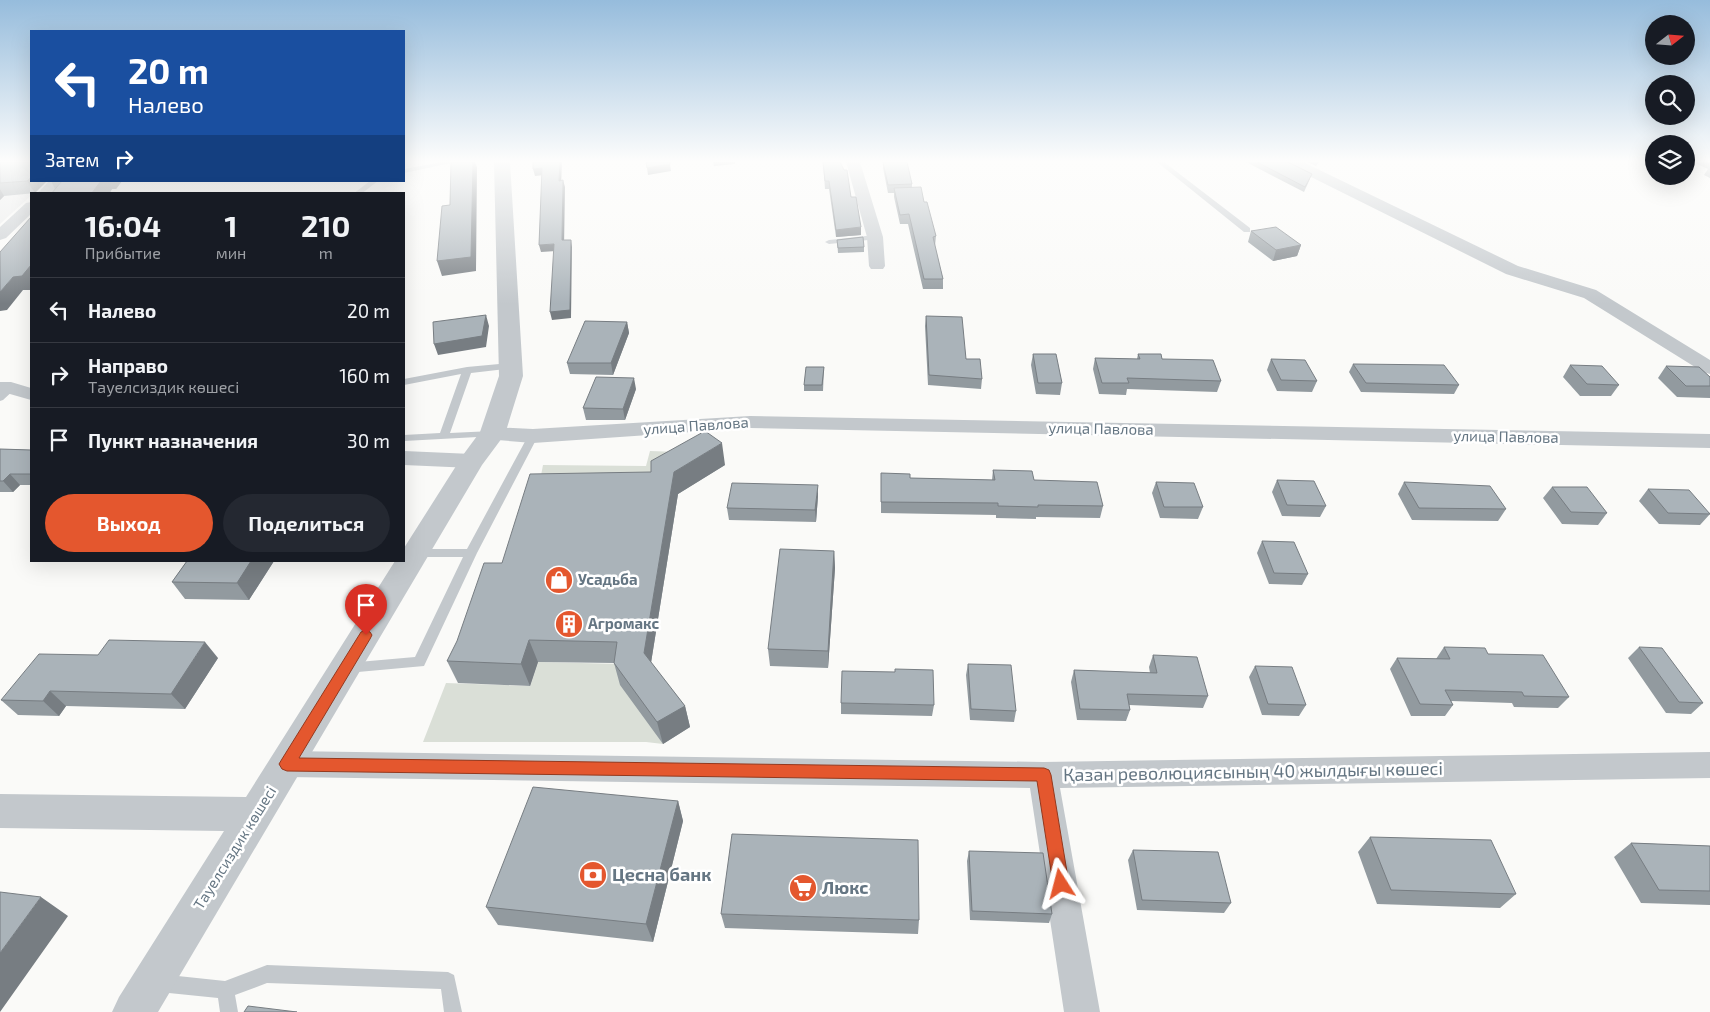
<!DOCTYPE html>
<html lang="ru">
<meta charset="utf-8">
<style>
body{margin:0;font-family:"Exo 2",sans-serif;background:#242831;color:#f1f3f6;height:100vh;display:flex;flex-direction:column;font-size:19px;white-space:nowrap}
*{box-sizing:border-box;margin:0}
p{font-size:16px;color:#9ea1a6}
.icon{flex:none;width:28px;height:28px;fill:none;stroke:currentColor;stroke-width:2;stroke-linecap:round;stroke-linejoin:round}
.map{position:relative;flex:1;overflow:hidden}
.drawer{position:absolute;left:30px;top:192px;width:375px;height:370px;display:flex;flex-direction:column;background:#171b24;border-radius:0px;box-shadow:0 5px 20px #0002}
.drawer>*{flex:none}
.hud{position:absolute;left:30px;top:30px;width:375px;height:152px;border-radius:0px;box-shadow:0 5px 20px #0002;background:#1a4fa0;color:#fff;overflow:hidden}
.needle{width:32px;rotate:73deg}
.tools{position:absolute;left:1645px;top:15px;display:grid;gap:10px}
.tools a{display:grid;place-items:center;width:50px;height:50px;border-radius:50%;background:#171b24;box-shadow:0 5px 20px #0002;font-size:25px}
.pin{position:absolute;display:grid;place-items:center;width:42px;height:42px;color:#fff;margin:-51px -21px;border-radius:50% 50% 50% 0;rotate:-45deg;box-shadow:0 0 5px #0007}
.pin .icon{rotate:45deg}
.me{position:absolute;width:55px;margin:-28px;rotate:351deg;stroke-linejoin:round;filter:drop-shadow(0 0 4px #0008)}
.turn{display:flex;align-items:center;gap:18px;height:105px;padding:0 15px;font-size:22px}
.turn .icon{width:65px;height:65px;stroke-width:2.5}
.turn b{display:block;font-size:35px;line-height:42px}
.then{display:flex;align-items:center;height:48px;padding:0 15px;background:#0003;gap:10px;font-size:19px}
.eta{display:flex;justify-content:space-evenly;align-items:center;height:85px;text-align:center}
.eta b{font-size:30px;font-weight:700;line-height:35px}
.action{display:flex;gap:10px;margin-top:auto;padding:10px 15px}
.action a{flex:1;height:58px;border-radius:30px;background:#e4572e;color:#fff;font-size:20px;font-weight:700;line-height:58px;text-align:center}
.action a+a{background:#242831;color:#f1f3f6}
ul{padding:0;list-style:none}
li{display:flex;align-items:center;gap:15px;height:65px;padding:0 15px;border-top:1px solid #363941}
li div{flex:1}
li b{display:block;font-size:19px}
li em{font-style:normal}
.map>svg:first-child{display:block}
.built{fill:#e8e9e9}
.green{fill:#dadfd7}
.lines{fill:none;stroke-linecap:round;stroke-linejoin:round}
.service{fill:#c3c8cc;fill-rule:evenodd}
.minor{fill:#c3c8cc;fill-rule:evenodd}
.tertiary{fill:#c3c8cc;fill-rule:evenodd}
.wall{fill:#929a9f}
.shaded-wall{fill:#777d82}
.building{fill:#aab3b9;stroke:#777d82}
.route{fill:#e4572e;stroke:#94391e}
.labels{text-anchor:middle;stroke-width:5;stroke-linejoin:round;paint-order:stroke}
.street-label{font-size:15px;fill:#657683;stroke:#fff}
.poi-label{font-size:15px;font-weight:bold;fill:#657683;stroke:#fff;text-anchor:start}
.near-street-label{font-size:18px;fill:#657683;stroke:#fff}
.near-poi-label{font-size:18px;font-weight:bold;fill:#657683;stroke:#fff;text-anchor:start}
</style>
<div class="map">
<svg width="1710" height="1012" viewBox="0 0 1710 1012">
<rect width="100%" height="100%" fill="#fafaf8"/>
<!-- built -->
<path class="built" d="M0,162L31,181H47L0,224Z"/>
<!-- green -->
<path class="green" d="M650,451L708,453L656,483L537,496L543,465L646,466Z
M538,662L623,664L663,744L646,742H423L446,683L530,686Z"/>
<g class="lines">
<!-- service -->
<path class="service" d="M442,162H456L404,173V169Z
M1157,162H1164L1250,228V232H1244Z
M370,181H378L361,194H353Z
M875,235L879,237L878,239L829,244L825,242L829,240Z
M511,363L516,366L514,368L471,373L450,433L492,431L496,432L497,434L496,436L404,441V435L440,433L461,374L404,385V379L467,367Z
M11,385L16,388L3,400L0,401V393Z
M533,433L538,436L477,553L424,666L347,673L342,672L340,668L342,664L347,663L415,657L463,557H416L412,556L410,553L412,550L416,549H467L528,436Z
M267,965L448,972L454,975L462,1012H444L441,989L267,983L235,995L238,1012H220L218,998L159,992L153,989L150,983L153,977L159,974L225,981Z"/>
<!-- minor -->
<path class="minor" d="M846,162H860L883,237L885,266L883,269H871L869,266L867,237Z
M1285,162H1303L1518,266L1596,290L1710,360V374L1703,372L1584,298L1506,274L1287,165Z
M49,181H65L53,194H37Z
M31,202V214L6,238L0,240V227L26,203Z
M0,382H11L31,388V400L10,394H0Z
M750,416L1710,434V448L750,428L533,443L485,439L482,434L485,429L492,427L533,429Z
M404,451L472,454L480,456L483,461L480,466L472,468L404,465Z
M287,751L1043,762L1710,752V778L1060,788L1100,1012H1064L1030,788L287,777L277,773L273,764L277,755Z"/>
<!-- tertiary -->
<path class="tertiary" d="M494,162H510L523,376L505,434L482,465L158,1012H112L119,997L224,831L0,828V794L246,797L395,561H404V548L463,455L480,432L499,376Z"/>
</g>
<!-- wall -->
<path class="wall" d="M0,162H31L35,193L4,196L0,200Z
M823,162H840L851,197L861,235L836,237L829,189H825Z
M883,162H907L912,184V187L924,202L936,236L935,246L943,279V289H923L908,224H900L894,197V193H888L883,168Z
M1246,162H1288L1310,179L1304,192Z
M1307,162H1319L1316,166Z
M1693,162H1710V178L1704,175L1708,169Z
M51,181H122L116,189H112L109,194H51L55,189Z
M1251,231L1301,245L1297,256L1273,261L1248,242Z
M837,240L864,247V252L838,253Z
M926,316L966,359L982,379L981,389L928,385L925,326Z
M627,322L629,333L613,375L570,374L567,363Z
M1033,354L1062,383L1060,395L1036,394L1031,365Z
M1138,354L1162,359L1221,381L1217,392L1127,389L1126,395L1099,394L1093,369L1095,358L1137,359Z
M1271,359L1317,381L1312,392L1277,391L1267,370Z
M1353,364L1459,385L1454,394L1361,392L1349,372Z
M1570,365L1619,385L1611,396H1580L1563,377Z
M1666,366L1710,377V398L1677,397L1658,378Z
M824,367L823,391H804V385Z
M636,389L625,420H586L583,408Z
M0,449L31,450V485H20L13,492H0Z
M725,465L678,494L651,663L685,706L690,727L663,744L620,685L614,663L538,662L530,686L458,683L447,661L502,563L651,472Z
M993,470L1034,480L1103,506L1100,518L1036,517V519L996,518V515L881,513V473L910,478L992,480Z
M1277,480L1326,506L1320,517L1282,516L1272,492Z
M1156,482L1203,507L1198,519L1160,518L1152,493Z
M1404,482L1506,509L1498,521L1412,520L1398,494Z
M1552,487L1607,513L1598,525L1562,524L1543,498Z
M1648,489L1710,513V514L1700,525L1659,524L1639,501Z
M818,496L816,522L729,520L727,508Z
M1262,541L1308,574L1302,585L1269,584L1257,553Z
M834,551L835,568L828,668L770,666L768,649Z
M187,561H274L249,600L185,599L172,582Z
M1444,647L1488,654L1569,697L1558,708L1514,707L1512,703L1451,701L1453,705L1445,716H1411L1390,669L1397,658L1436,659Z
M1639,647L1703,703L1691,714L1666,713L1628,658Z
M1153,655L1208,696L1203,708L1129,705L1130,710L1126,721L1077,720L1071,682L1074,670L1150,673L1149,667Z
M218,658L185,709L66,706L59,716L18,715L1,700Z
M968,664L1016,711L1014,722L970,720L966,675Z
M1255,666L1306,705L1299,716L1262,715L1249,677Z
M841,703L934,705L932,716L841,714Z
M678,801L683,821L653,942L498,925L486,907Z
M1370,837L1516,894L1500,908L1377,904L1358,852Z
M1631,843L1710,846V905L1641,903L1614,857Z
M1133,850L1231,903L1224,913L1137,910L1128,860Z
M969,851L1052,914L1049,923L970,920L967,861Z
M721,914L919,920L918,934L725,928Z"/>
<!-- shaded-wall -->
<path class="shaded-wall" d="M473,162H475L477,167L476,271L442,276L437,261Z
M560,162H562L561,187L559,181Z
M713,162H735V164L714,166Z
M670,164L671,171L648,175L647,168Z
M542,168L544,175L535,176L533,169Z
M31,177V181H47L35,193L27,181Z
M563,180L565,187L564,247L562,240Z
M101,181H122L116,189H112L109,194H91Z
M0,189L4,196L0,200Z
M861,227V235L836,237V230Z
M571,240L572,247L571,318L552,320L550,312Z
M554,244L556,251L541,252L539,245Z
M1301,245L1297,256L1273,261L1276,250Z
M31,265V290H23L7,310L0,311V292L13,277Z
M486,315L489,326L486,347L438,355L434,344Z
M627,322L629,333L613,375L611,363Z
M634,378L636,389L625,420L623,409Z
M722,443L725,465L678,494L649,675L644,653L674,472Z
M10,474L20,485L13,492L3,481Z
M818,485V496L816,522L815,510Z
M834,551L835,568L828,668V651Z
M251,561H274L249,600L237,583Z
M529,640L538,662L530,686L521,664Z
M205,642L218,658L185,709L171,694Z
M50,691L66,706L59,716L43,701Z
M685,706L690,727L663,744L657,722Z
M678,801L683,821L653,942L646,924Z
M41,897L68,916L0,1012V953Z"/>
<!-- building -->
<path class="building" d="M0,162H31V177L27,181L0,183Z
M451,162H473L471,257L437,261L442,206L450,205Z
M533,162H560L559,181L563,180L562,240H571L570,310L550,312L554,244L539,245L542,168L533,169Z
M646,162H670V164L647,168Z
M823,162H840L844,170H847L851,197H856L861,227L836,230L829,181H825Z
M883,162H907L912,184L888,185Z
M1257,162H1288L1312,174L1305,187Z
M62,181H101L91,194H51Z
M921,187L924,202H927L936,236L933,237L943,279H924L909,214L900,215L894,188Z
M31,217V265L22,276L13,277L0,292V252Z
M1276,227L1301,245L1276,250L1251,231Z
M863,237L864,247L838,248L837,240Z
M486,315L482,336L434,344L433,322Z
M926,316L962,317L966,359H980L982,379L929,375Z
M585,321L627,322L611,363H567Z
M1033,354H1056L1062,383H1038Z
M1138,354H1161L1162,359L1213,360L1221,381L1127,378L1129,383H1102L1095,358L1140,359Z
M1271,359L1305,360L1317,381L1281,380Z
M1353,364L1444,365L1459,385L1366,383Z
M1570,365L1602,366L1619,385L1587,384Z
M1666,366L1699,367L1710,377V386H1686Z
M806,367H824L822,385H804Z
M596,377L634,378L623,409L583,408Z
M705,431L722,443L674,472L644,653L685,706L657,722L614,663L617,642L529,640L521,664L447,661L457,641L484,563H502L530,474L651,472V461Z
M0,449L31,450V474H10L3,481H0Z
M993,470L1032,471L1034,480L1097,482L1103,506L1038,505V507L998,506V503L881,502V473L910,474V478L995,480Z
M1277,480L1314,481L1326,506L1287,505Z
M1156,482L1194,483L1203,507H1164Z
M1404,482L1490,486L1506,509L1419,508Z
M732,483L818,485L815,510L727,508Z
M1552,487H1587L1607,513L1571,512Z
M1648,489L1689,490L1710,514L1668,513Z
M1262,541L1294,542L1308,574L1274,573Z
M780,549L834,551L828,651L768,649Z
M187,561H251L237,583L172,582Z
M109,640L205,642L171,694L50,691L43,701L1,700L39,654L98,655Z
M1444,647L1485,648L1488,654L1543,655L1569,697L1524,696L1522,692L1445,690L1453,705L1420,704L1397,658L1450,659Z
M1639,647L1662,648L1703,703L1679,702Z
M1153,655L1197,657L1208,696L1127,694L1130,710L1080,709L1074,670L1157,673Z
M968,664L1011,665L1016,711L971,709Z
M1255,666L1292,667L1306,705L1268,704Z
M895,669L933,670L934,705L841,703L842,671L895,672Z
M533,787L678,801L646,924L486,907Z
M732,834L918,840L919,920L721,914Z
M1370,837L1491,840L1516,894L1391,890Z
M1631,843L1710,846V891L1659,890Z
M1133,850L1218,852L1231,903L1142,900Z
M969,851L1043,853L1052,914L972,911Z
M0,892L41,897L0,953Z
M248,1006L297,1012H244Z"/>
<!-- sky -->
<linearGradient id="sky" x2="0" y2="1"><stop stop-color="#96bcdc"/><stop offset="0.53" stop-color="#fdfdfc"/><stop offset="1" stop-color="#fdfdfc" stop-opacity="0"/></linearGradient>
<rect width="1710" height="304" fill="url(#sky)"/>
<!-- route -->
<path class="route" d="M366,630L370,632L372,635L370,639L299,758L1044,768L1049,770L1051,775L1069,884L1067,890L1061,892L1056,890L1053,884L1037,781L287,771L282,769L279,764L282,759L361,632Z"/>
<!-- icons -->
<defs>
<symbol id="shop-disc" viewBox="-11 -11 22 22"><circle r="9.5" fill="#e4572e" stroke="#fff"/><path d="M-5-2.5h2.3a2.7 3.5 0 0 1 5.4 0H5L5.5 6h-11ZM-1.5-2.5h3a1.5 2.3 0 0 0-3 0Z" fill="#fff"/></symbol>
<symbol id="building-disc" viewBox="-11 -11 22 22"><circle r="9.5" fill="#e4572e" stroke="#fff"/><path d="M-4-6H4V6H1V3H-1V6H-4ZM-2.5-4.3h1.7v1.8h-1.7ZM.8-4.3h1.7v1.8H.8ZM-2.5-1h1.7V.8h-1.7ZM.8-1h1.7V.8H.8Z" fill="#fff"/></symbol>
<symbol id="bank-disc" viewBox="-11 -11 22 22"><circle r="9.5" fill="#e4572e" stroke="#fff"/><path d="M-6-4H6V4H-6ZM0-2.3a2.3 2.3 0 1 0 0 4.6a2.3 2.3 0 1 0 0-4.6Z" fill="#fff"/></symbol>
<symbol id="supermarket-disc" viewBox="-11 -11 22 22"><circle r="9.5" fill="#e4572e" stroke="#fff"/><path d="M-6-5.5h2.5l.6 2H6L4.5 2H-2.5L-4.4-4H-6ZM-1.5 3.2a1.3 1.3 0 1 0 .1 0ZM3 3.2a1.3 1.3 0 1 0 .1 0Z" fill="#fff"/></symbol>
</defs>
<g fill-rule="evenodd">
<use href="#shop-disc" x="543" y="564" width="32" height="32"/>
<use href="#building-disc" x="553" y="608" width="32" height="32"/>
<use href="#bank-disc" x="577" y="859" width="32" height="32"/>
<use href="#supermarket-disc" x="787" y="872" width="32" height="32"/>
</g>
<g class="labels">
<!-- street labels -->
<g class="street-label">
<text transform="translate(696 426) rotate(-4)" y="5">улица Павлова</text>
<text transform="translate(1101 429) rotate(1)" y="5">улица Павлова</text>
<text transform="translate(1506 437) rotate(1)" y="5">улица Павлова</text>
<text transform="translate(235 848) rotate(-58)" y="5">Тауелсиздик көшесі</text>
</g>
<!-- poi labels -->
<g class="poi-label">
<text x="578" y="585">Усадьба</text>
<text x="588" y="629">Агромакс</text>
</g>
<!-- near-street labels -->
<g class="near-street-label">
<text transform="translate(1253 772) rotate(-1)" y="6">Қазан революциясының 40 жылдығы көшесі</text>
</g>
<!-- near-poi labels -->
<g class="near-poi-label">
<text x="612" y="881">Цесна банк</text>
<text x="822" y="894">Люкс</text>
</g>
</g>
</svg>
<div class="tools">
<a><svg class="needle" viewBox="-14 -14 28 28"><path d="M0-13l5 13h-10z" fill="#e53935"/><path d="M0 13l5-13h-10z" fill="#9ea1a6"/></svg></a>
<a><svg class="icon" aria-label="search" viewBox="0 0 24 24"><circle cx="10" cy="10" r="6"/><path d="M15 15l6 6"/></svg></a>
<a><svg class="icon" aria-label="layers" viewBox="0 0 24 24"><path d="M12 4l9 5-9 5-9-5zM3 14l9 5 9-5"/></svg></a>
</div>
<div class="pin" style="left:366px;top:635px;background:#d93025"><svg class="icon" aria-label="arrive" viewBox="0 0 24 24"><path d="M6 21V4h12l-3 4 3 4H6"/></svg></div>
<svg class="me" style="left:1061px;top:884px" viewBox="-20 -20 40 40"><path d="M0-17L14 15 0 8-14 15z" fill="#e4572e" stroke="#fff" stroke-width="4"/></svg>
<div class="hud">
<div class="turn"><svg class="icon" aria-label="left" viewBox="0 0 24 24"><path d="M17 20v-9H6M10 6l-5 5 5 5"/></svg><div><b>20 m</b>Налево</div></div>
<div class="then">Затем<svg class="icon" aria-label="right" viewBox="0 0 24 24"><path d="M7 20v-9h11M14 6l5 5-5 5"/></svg></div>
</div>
<section class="drawer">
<div class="eta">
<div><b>16:04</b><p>Прибытие</p></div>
<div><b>1</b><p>мин</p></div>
<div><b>210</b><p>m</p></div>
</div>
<ul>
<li><svg class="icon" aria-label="left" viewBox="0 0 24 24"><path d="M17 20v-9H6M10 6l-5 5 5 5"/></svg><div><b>Налево</b></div><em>20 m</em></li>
<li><svg class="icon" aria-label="right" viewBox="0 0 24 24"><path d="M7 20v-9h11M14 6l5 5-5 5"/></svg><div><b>Направо</b><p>Тауелсиздик көшесі</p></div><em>160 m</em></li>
<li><svg class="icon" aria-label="arrive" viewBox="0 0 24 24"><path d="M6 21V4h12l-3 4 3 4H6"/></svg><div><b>Пункт назначения</b></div><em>30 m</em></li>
</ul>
<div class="action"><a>Выход</a><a>Поделиться</a></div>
</section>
</div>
